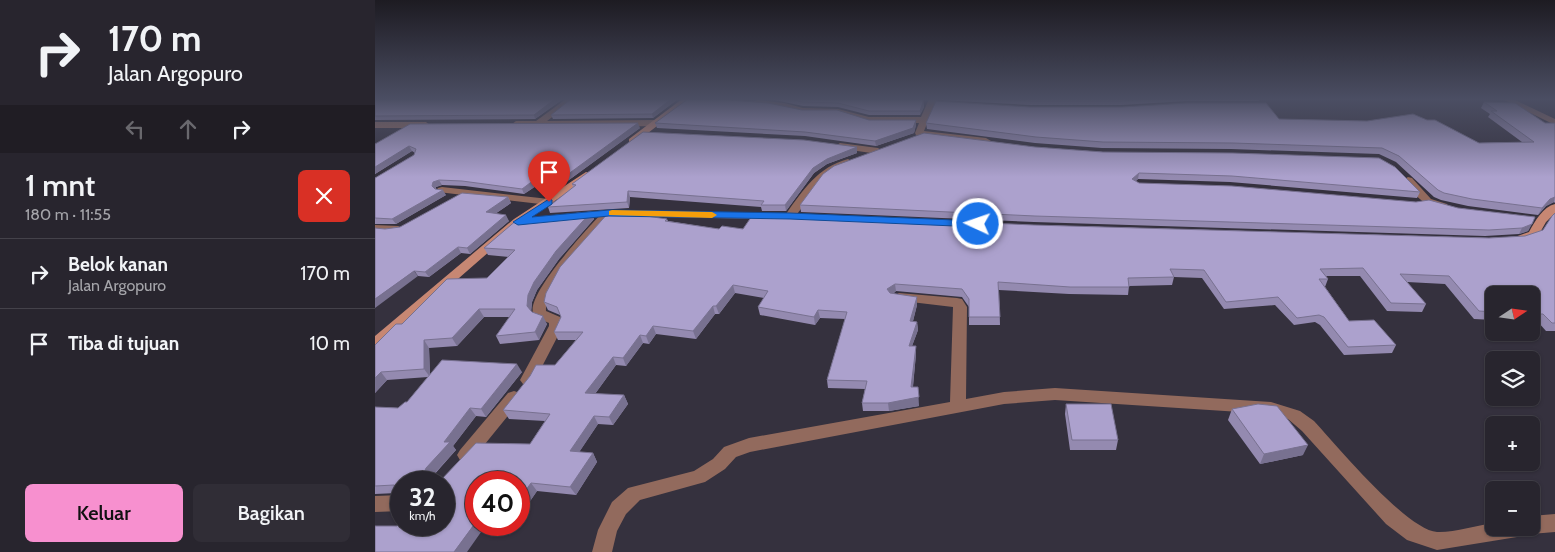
<!DOCTYPE html>
<html lang="id">
<meta charset="utf-8">
<style>
body{margin:0;font-family:Cabin,sans-serif;background:#302d36;color:#f1f3f6;height:100vh;display:flex;flex-direction:column;font-size:19px;white-space:nowrap}
*{box-sizing:border-box;margin:0}
p{font-size:16px;color:#a5a5aa}
.icon{flex:none;width:28px;height:28px;fill:none;stroke:currentColor;stroke-width:2;stroke-linecap:round;stroke-linejoin:round}
.map{position:relative;flex:1;overflow:hidden}
.details{display:flex;flex-direction:column;background:#28252e;width:375px}
.details>*{flex:none}
.guide{background:#28252e;color:#f1f3f6;overflow:hidden}
.needle{width:32px;rotate:77deg}
.controls{position:absolute;left:1110px;top:286px;display:grid;gap:10px}
.controls a{display:grid;place-items:center;width:55px;height:55px;border-radius:8px;background:#28252e;box-shadow:0 1px 4px #0004,0 0 0 1px #44424a;font-size:25px}
.speed{position:absolute;left:15px;top:471px;display:flex;gap:10px;font-size:25px;font-weight:700;text-align:center}
.speed>*{display:grid;place-content:center;width:65px;height:65px;border-radius:50%;background:#28252e;box-shadow:0 1px 4px #0004,0 0 0 1px #44424a;line-height:1}
.speed small{font-size:12px;font-weight:400}
.speed .limit{border:8px solid #d22;background:#fff;color:#111}
.pin{position:absolute;display:grid;place-items:center;width:42px;height:42px;color:#fff;margin:-51px -21px;border-radius:50% 50% 50% 0;rotate:-45deg;box-shadow:0 0 5px #0007}
.pin .icon{rotate:45deg}
.me{position:absolute;width:55px;margin:-28px;rotate:273deg;stroke-linejoin:round;filter:drop-shadow(0 0 4px #0008)}
.turn{display:flex;align-items:center;gap:18px;height:105px;padding:0 25px;font-size:22px}
.turn .icon{width:65px;height:65px;stroke-width:2.5}
.turn b{display:block;font-size:35px;line-height:42px}
.lanes{display:flex;align-items:center;height:48px;padding:0 25px;background:#0003;justify-content:center;gap:25px;direction:ltr}
.lanes .off{opacity:.35}
.round{display:grid;place-items:center;flex:none;width:52px;height:52px;border-radius:8px;background:#302d36}
.summary{display:flex;align-items:center;justify-content:space-between;height:85px;padding:0 25px}
h1{font-size:30px;font-weight:600;line-height:38px}
.primary-button{display:flex;gap:10px;margin-top:auto;padding:10px 25px}
.primary-button a{flex:1;height:58px;border-radius:8px;background:#f790cf;color:#111;font-size:20px;font-weight:600;line-height:58px;text-align:center}
.primary-button a+a{background:#302d36;color:#f1f3f6}
ul{padding:0;list-style:none}
li{display:flex;align-items:center;gap:15px;height:70px;padding:0 25px;border-top:1px solid #44424a}
li div{flex:1}
li b{display:block;font-size:19px}
li em{font-style:normal}
main{display:flex;flex:1;min-height:0}
.map>svg:first-child{display:block}
.lines{fill:none;stroke-linecap:round;stroke-linejoin:round}
.street{fill:#926a5d;fill-rule:evenodd}
.secondary{fill:#c78773;fill-rule:evenodd}
.wall{fill:#948ab0}
.shaded-wall{fill:#787190}
.building{fill:#aca1cd;stroke:#787190}
.route{fill:#1a73e8;stroke:#114b97}
.slow{fill:#f59e0b}
</style>
<main>
<section class="details">
<div class="guide">
<div class="turn"><svg class="icon" aria-label="right" viewBox="0 0 24 24"><path d="M7 20v-9h11M14 6l5 5-5 5"/></svg><div><b>170 m</b>Jalan Argopuro</div></div>
<div class="lanes"><svg class="icon off" aria-label="left" viewBox="0 0 24 24"><path d="M17 20v-9H6M10 6l-5 5 5 5"/></svg><svg class="icon off" aria-label="ahead" viewBox="0 0 24 24"><path d="M12 20V5M6 11l6-6 6 6"/></svg><svg class="icon" aria-label="right" viewBox="0 0 24 24"><path d="M7 20v-9h11M14 6l5 5-5 5"/></svg></div>
</div>
<div class="summary"><div><h1>1 mnt</h1><p>180 m · 11:55</p></div><a class="round" style="background:#d93025;color:#fff"><svg class="icon" aria-label="close" viewBox="0 0 24 24"><path d="M6 6l12 12M18 6L6 18"/></svg></a></div>
<ul>
<li><svg class="icon" aria-label="right" viewBox="0 0 24 24"><path d="M7 20v-9h11M14 6l5 5-5 5"/></svg><div><b>Belok kanan</b><p>Jalan Argopuro</p></div><em>170 m</em></li>
<li><svg class="icon" aria-label="arrive" viewBox="0 0 24 24"><path d="M6 21V4h12l-3 4 3 4H6"/></svg><div><b>Tiba di tujuan</b></div><em>10 m</em></li>
</ul>
<div class="primary-button"><a>Keluar</a><a>Bagikan</a></div>
</section>
<div class="map">
<svg width="1180" height="552" viewBox="0 0 1180 552">
<rect width="100%" height="100%" fill="#35313e"/>
<g class="lines">
<!-- street -->
<path class="street" d="M191,99H201L172,121L281,120L285,123L281,126C262,126 143,129 137,124L141,121H161Z
M554,99H562L549,131L611,138L616,141L614,143L541,135L540,133L544,123H494L463,113L428,112L409,107L382,104L378,102L382,100L409,103L428,108L463,109L494,117H546Z
M1127,99H1138L1180,119V125Z
M0,122H51L55,125L51,128H0Z
M465,143L503,148L508,151L503,154L462,148L460,146Z
M473,159L478,162L476,164L449,179L419,218H411L410,216L411,214C428,190 443,167 473,159Z
M1033,177L1037,178L1056,199L1072,204L1073,206L1072,208C1053,212 1038,193 1028,180Z
M67,187L174,199L179,202L174,205L63,192L62,190L63,188Z
M231,212L236,215C221,236 169,286 171,311L185,317L188,326L158,384L153,386L148,384L145,380L174,326V323C168,320 160,319 158,313C152,293 213,228 227,213Z
M0,225L23,226L29,229L27,231L13,233L0,231Z
M524,293L582,298L587,299L592,307L591,399L629,392L680,388L896,402L925,411L939,421C962,446 1032,530 1062,532C1077,533 1103,525 1119,523V528H1156V516L1180,514V532L1156,534L1150,531L1149,534L1142,537L1062,550L1032,540L1011,524L927,431L913,419L896,414L680,400L629,404L375,452L361,457L350,469L330,482L265,500L251,514L242,531L237,552H217L223,530L237,502L253,488L319,471L338,459L349,447L374,438L575,402L578,307L519,300L517,297Z
M139,391L145,393L147,397L145,401L97,460L91,462L85,460L82,455L85,450L133,393Z
M26,495V511L0,512V496Z"/>
<!-- secondary -->
<path class="secondary" d="M307,99H317L260,143H254V139Z
M211,172L215,173V177L147,223L5,347L0,349V336L139,219Z
M1180,204V213L1171,222L1163,236L1144,242L1140,241L1138,239L1140,237L1154,232C1160,221 1168,207 1180,204Z
M234,210L392,213L397,216L392,219L234,216L200,219L195,216L200,213Z"/>
</g>
<!-- wall -->
<path class="wall" d="M3,99H188L160,119L0,120V101Z
M196,99H303L278,118L178,119L176,115Z
M395,99H548L549,107L545,115H494L463,107L428,106Z
M564,99H884V101H811L746,105H655L564,100Z
M1109,102L1170,123H1180V203L1179,202L1171,206L1163,215L1093,206L1066,200L1059,197L1021,162L1004,154L856,149L727,148L660,143L552,129L551,123L655,107L904,119L1104,143L1147,142L1113,117L1115,114L1106,108Z
M427,110L494,120H541V125L539,133L501,146L430,136L282,128L280,123Z
M265,128L183,188L161,186L149,194L90,186L67,185L61,187V189L71,195L21,224H0V178L39,155L40,153L37,151L0,174V144Z
M482,147V153L452,164L439,173L411,211H387L386,207L255,197L254,208L175,213L173,207L198,187L197,184Z
M660,147L728,152L1045,192L1042,198L855,182L763,179L761,181L764,183L1083,208L1160,217L1153,231L1144,234L1110,236L659,222L426,212L425,205Z
M133,197L136,203L120,214L134,221L95,254L86,253L54,277L43,276L10,229L25,227Z
M216,212L219,219L184,259L162,290L157,302L156,311L172,324L164,340L125,344L121,336L135,317H109L82,346L54,348L55,375L147,372L111,417L101,416L78,446L81,450L58,476L64,481L155,444L170,421L134,419L128,410L180,365L201,340H183L179,332L186,317L185,315L173,310L169,302L251,213L292,219L293,221L344,229L659,225L1114,238L1150,236L1168,231L1180,213V331H1171L1163,322H1156V295H1119V320L1099,319L1070,284L1032,282L1051,304L1047,312L1012,311L985,276H951L953,279L950,287L974,321L1021,345L1017,353L969,355L945,325L940,322L919,325L900,305L849,309L827,278L799,277L797,285L754,286L753,295L694,294L624,290L625,325H594V307L587,297L521,291L518,294L542,297V305L538,321L542,322L543,330L537,346H541V354L538,387L544,406L514,411H488L487,403L490,389L453,388L452,380L470,319L445,318L440,325L385,315L383,307L389,298L360,293L344,314H340L321,339L281,334L274,344L268,343L251,366L241,365L220,394L249,395L253,404L238,425L223,424L204,452L218,453L222,462L201,495L162,491L151,507L144,506V482L22,526L69,482H26V498L22,493L0,494V407L23,408L32,402L53,377L12,380L0,393V345L27,324L112,278L134,257L113,255L109,248Z
M691,404L743,440L741,450H695L690,414Z
M857,409L928,455L885,464L853,420Z"/>
<!-- shaded-wall -->
<path class="shaded-wall" d="M180,99H188L160,119L159,115Z
M296,99H303L278,118L277,114Z
M548,102L549,107L545,115V111Z
M541,120V125L539,133L501,146L500,141Z
M263,123L265,128L183,188L181,183Z
M34,146L37,151L0,174V167Z
M482,147V153L452,164L439,173L411,211L410,205L438,168L452,159Z
M764,173L763,179L756,185L757,179Z
M64,180L67,185L61,187L60,191L57,186L58,182Z
M159,180L161,186L149,194L147,189Z
M68,190L71,195L21,224L17,219Z
M253,191L255,197L254,208L252,202Z
M133,197L136,203L114,218L111,212Z
M1180,197L1179,202L1171,206L1163,215L1167,208L1175,199Z
M216,212L219,219L184,259L162,290L157,302L156,314L152,306L153,295L159,282L181,251Z
M131,215L134,221L95,254L92,248Z
M1157,224L1153,231L1144,234L1147,228Z
M83,247L86,253L54,277L50,272Z
M39,271L43,276L0,308V299Z
M520,284L521,291L513,297L512,289Z
M358,285L360,293L344,314L341,306Z
M542,297V305L536,329L535,321Z
M338,306L340,314L321,339L318,331Z
M104,309L109,317L82,346L77,338Z
M443,310L445,318L440,325L439,317Z
M168,316L172,324L164,340L160,332Z
M542,322L543,330L534,354V346Z
M278,326L281,334L274,344L271,336Z
M265,335L268,343L251,366L248,358Z
M49,340L54,348L55,377L49,369Z
M541,346V354L537,395L536,387Z
M238,357L241,365L214,402L210,393Z
M142,364L147,372L111,417L106,409Z
M6,372L12,380L0,393V378Z
M543,387L544,406L514,411L513,403Z
M249,395L253,404L238,425L234,417Z
M95,408L101,416L78,446L81,450L57,476L48,475L51,468L69,442Z
M219,416L223,424L199,460L195,451Z
M933,445L928,455L885,464L889,454Z
M218,453L222,462L201,495L195,487Z
M156,483L162,491L151,507L145,498Z
M101,522V525H111L92,552H79Z"/>
<!-- building -->
<path class="building" d="M3,99H180L159,115L0,116V101Z
M196,99H296L277,114L176,115Z
M313,99H342L393,103L427,110H462L494,120H541L538,128L500,141L430,132L280,123Z
M415,99H548V102L545,111H494L463,103L428,102Z
M621,99H775L747,101H655Z
M561,101L655,107H747L812,103H891L904,119L992,121L1038,114L1052,120H1060L1104,143L1159,142L1116,111H1122L1109,102L1140,103L1170,123H1180V197L1175,199L1167,208L1097,199L1069,193L1063,190L1024,156L1007,148L858,143L728,142L661,137L551,123Z
M263,123L181,183L159,180L147,189L87,181L64,180L58,182L57,186L60,189L68,190L17,219L0,218V178L39,155L41,149L34,146L0,167V144L35,124Z
M268,132L429,140L482,147L452,159L438,168L410,205H386L389,201L253,191L252,202L173,207L201,185L197,184Z
M549,133L660,147L728,152L858,153L1004,158L1020,167L1045,192L857,176L764,173L757,179L764,183L857,186L1041,202L1054,200L1083,208L1160,217L1157,224L1147,228L1114,230L660,216L425,205L448,174L459,166Z
M87,193L133,197L111,212L131,215L92,248L83,247L50,272L39,271L0,299V228L10,229L25,227Z
M235,211H250V213L292,219L290,221L344,229L347,226L368,229L379,213L659,225L1114,238L1150,236L1168,230L1177,216L1180,213V323H1177L1168,314H1156V295H1119V312L1104,311L1074,276L1025,274L1051,304L1016,303L988,268L945,269L953,279H944L974,321L999,320L1021,345L973,347L949,317L944,315L922,318L903,297L851,302L829,270L795,269L799,277L753,278L754,287H695L623,282L625,317H594V299L587,289L520,284L512,289L515,293L542,297L535,321L542,322L534,346H541L536,387H543L544,397L513,403H487L492,381L452,380L472,312L443,310L439,317L383,307L393,291L358,285L341,306H338L318,331L278,326L271,336L265,335L248,358L238,357L210,393L249,395L234,417L219,416L195,451L218,453L195,487L156,483L145,498H144V482H101V522L79,552H0V526H22L26,520V525H69V482H26V492H21L19,485L0,486V407L23,408L30,402H32L67,360L142,364L106,409L95,408L69,442H75L51,468L48,475L60,476L62,482L66,480L101,443L155,444L175,414L128,410L155,376L161,365H180L208,332H179L186,317L182,307L169,302L171,293L185,267Z
M216,212L181,251L159,282L153,295L152,306L157,312L168,316L160,332L121,336L140,309H104L77,338L49,340V369L6,372L0,378V345L21,324H27L72,279L112,278L140,250L109,248L143,219Z
M691,404H736L743,440H697Z
M883,404L902,406L933,445L889,454L857,409Z"/>
<!-- sky -->
<linearGradient id="sky" x2="0" y2="1"><stop stop-color="#1d1b22"/><stop offset="0.56" stop-color="#4b4e63"/><stop offset="1" stop-color="#4b4e63" stop-opacity="0"/></linearGradient>
<rect width="1180" height="177" fill="url(#sky)"/>
<!-- route -->
<path class="route" d="M174,199L177,200V204L157,217L234,210L415,213L603,221L608,224L603,227L415,219L234,216L143,225L138,222Z"/>
<!-- slow -->
<path class="slow" d="M237,210L337,212L342,215L337,218L234,215V211Z"/>
</svg>
<div class="controls">
<a><svg class="needle" viewBox="-14 -14 28 28"><path d="M0-13l5 13h-10z" fill="#e53935"/><path d="M0 13l5-13h-10z" fill="#a5a5aa"/></svg></a>
<a><svg class="icon" aria-label="layers" viewBox="0 0 24 24"><path d="M12 4l9 5-9 5-9-5zM3 14l9 5 9-5"/></svg></a>
<a>+</a>
<a>−</a>
</div>
<div class="speed"><div>32<small>km/h</small></div><div class="limit">40</div></div>
<div class="pin" style="left:174px;top:202px;background:#d93025"><svg class="icon" aria-label="arrive" viewBox="0 0 24 24"><path d="M6 21V4h12l-3 4 3 4H6"/></svg></div>
<svg class="me" style="left:603px;top:224px" viewBox="-20 -20 40 40"><circle r="17" fill="#1a73e8" stroke="#fff" stroke-width="3"/><path d="M0-11L8 9 0 5-8 9z" fill="#fff"/></svg>
</div>
</main>
